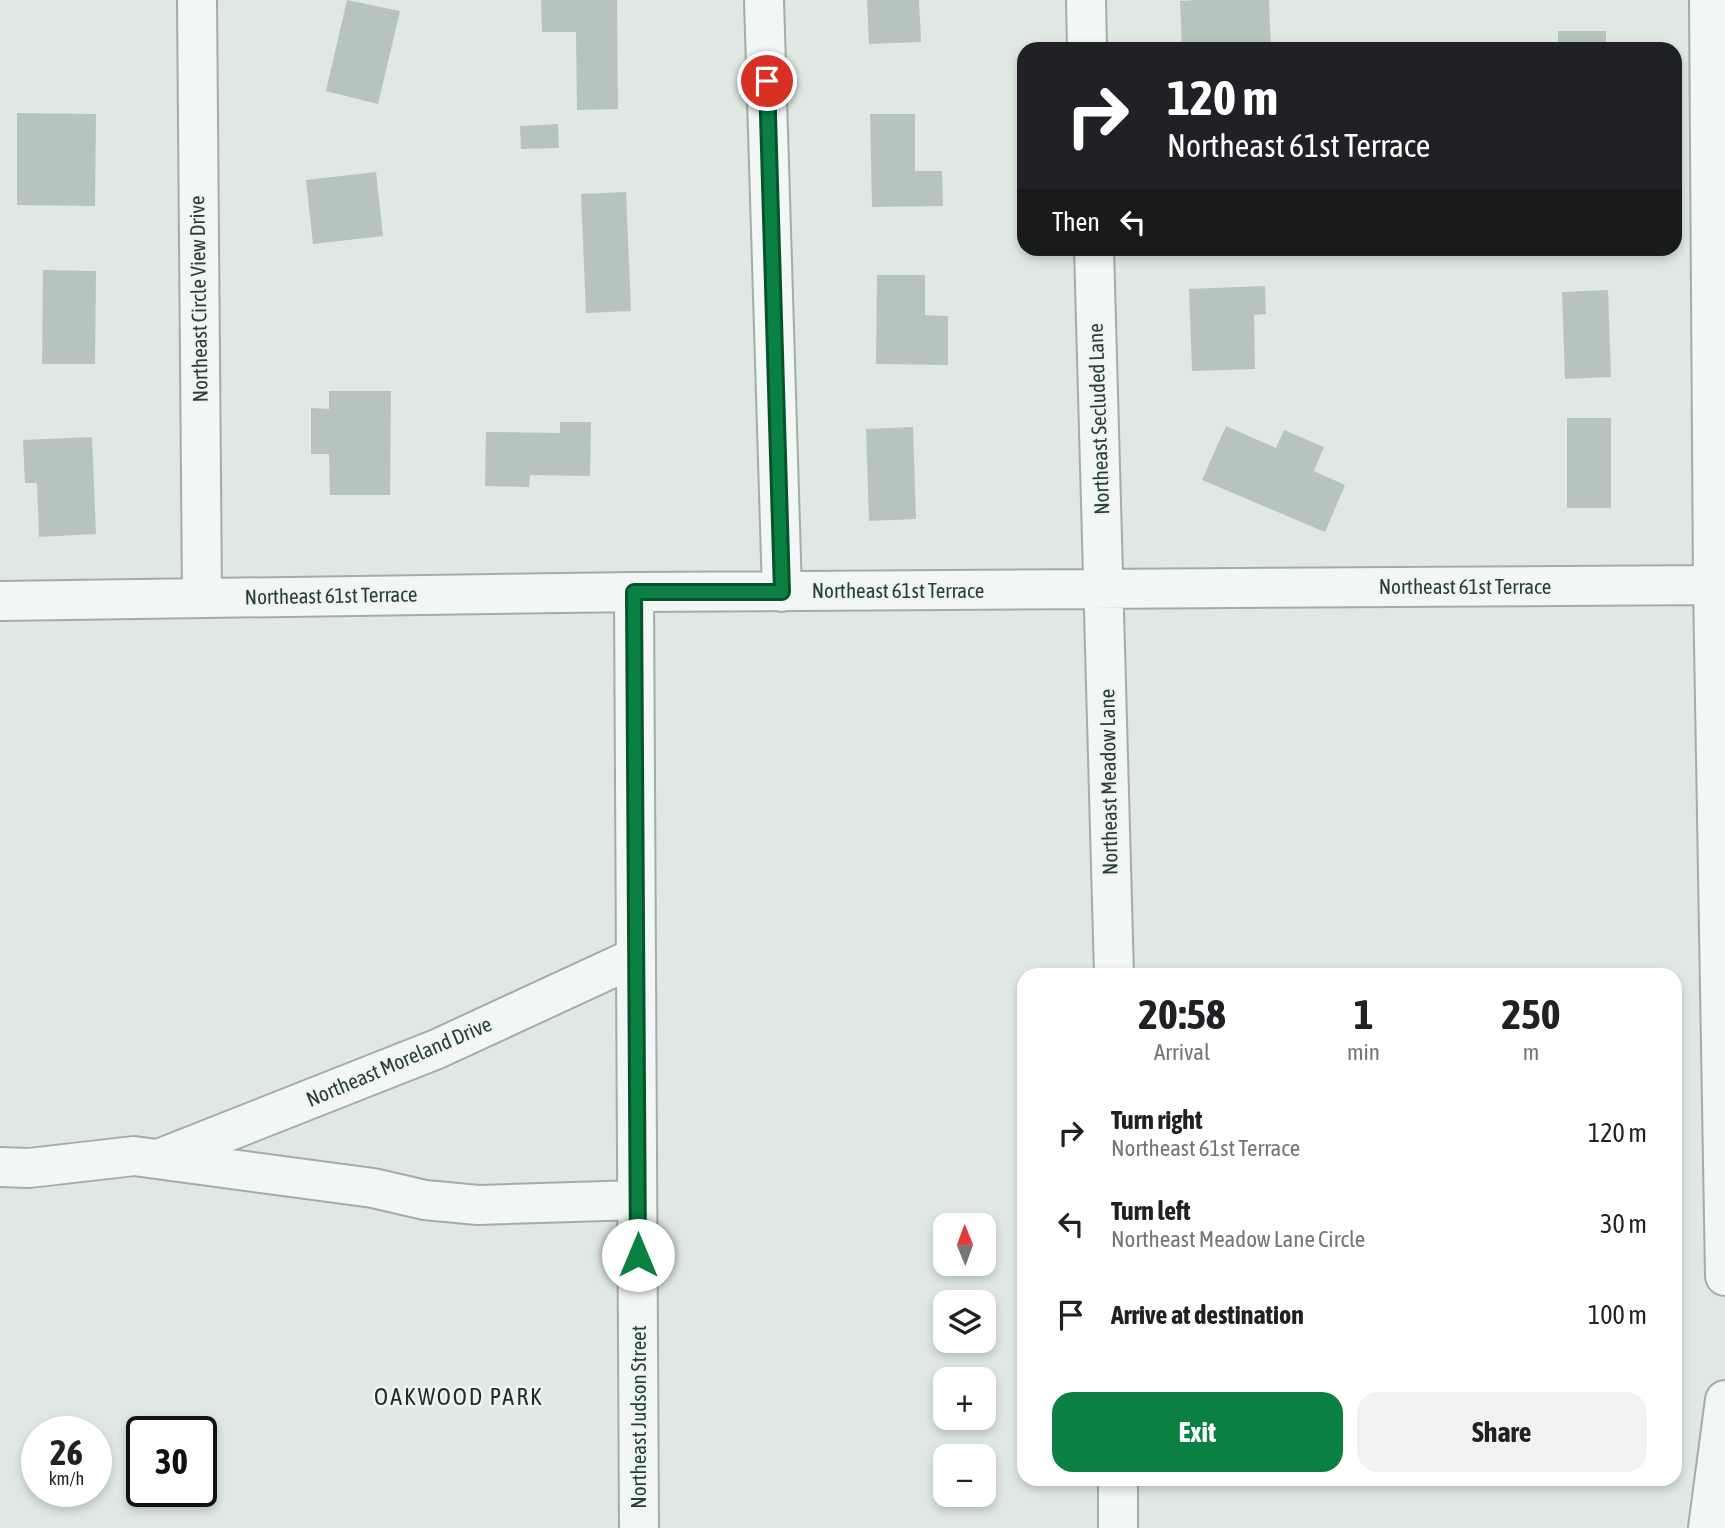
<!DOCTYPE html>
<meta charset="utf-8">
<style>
body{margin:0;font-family:"Asap Condensed",sans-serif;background:#f2f2f2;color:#202124;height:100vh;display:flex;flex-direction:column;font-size:26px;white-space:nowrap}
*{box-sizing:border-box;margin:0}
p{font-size:23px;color:#757577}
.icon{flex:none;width:38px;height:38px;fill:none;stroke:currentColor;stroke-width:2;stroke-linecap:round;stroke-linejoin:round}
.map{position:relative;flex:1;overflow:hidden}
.panel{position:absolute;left:1017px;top:968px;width:665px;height:518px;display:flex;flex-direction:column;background:#fff;border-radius:21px;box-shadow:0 4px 10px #0003}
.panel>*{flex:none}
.top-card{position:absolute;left:1017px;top:42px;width:665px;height:214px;border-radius:21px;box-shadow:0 4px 10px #0003;background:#202124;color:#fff;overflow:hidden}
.needle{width:46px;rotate:359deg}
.buttons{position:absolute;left:933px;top:1213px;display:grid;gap:14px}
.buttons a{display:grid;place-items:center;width:63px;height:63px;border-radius:14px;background:#fff;box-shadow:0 4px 10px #0003;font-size:35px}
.speed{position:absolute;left:21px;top:1416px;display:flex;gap:14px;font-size:35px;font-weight:700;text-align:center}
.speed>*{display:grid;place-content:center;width:91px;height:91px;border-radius:50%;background:#fff;box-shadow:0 4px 10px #0003;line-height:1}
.speed small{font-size:18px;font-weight:400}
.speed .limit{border:4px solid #111;border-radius:10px;background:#fff;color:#111}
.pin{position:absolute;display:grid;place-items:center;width:60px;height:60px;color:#fff;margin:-30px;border:4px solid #fff;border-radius:50%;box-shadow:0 2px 7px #0007}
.me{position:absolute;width:77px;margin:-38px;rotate:0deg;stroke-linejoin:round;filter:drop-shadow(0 0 5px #0008)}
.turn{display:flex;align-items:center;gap:24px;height:147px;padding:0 35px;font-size:32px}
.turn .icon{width:91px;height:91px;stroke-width:2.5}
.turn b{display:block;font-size:49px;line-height:60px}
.then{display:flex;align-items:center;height:66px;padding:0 35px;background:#0003;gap:14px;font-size:26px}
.eta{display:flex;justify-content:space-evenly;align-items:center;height:119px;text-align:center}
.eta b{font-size:42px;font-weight:700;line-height:49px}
.primary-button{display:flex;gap:14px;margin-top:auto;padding:14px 35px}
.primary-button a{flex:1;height:80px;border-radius:21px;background:#0b8043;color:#fff;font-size:28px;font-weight:700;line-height:80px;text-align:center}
.primary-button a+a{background:#f2f2f2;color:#202124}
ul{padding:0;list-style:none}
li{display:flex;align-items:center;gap:21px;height:91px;padding:0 35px}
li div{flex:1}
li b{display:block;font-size:26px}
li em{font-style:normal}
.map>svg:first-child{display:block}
.building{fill:#b7c4bd}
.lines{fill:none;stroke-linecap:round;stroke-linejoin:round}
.minor-casing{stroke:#a1aea8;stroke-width:42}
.minor{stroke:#f2f6f4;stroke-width:38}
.route-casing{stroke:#07532c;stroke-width:18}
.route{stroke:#0b8043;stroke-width:12}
.labels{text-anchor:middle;stroke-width:5;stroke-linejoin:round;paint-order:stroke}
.street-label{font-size:21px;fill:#293e34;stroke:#eff5f2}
.quarter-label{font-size:24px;letter-spacing:2px;fill:#1b2f26;stroke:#eff5f2}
</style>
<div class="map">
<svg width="1725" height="1528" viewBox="0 0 1725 1528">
<rect width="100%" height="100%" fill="#dfe8e3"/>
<!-- building -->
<path class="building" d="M347,0L400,11L378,104L326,91Z
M541,0H617L618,109L577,110L576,32H542Z
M867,0H919L921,42L869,44Z
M1195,0H1269L1271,49H1182L1180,1Z
M1558,31H1606V49H1558Z
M17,113L96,114L95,206L17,205Z
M870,114H915V171H942L943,206L872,207Z
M558,124L559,148L521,149L520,126Z
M376,172L383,236L313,244L306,180Z
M626,192L631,311L586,313L581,194Z
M43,270L96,271L95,364H42Z
M877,275H925V315L948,316V365L876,364Z
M1265,286L1266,314L1254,315L1255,369L1192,371L1189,289Z
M1608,290L1611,377L1565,379L1562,292Z
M329,391H391L390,495H330L329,454H311V408L329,409Z
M1567,418H1611V508H1567Z
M560,422H591L590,476L530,475L529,487L485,486L486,432L560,433Z
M1226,426L1276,448L1284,430L1324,447L1314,471L1345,485L1325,532L1202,480Z
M913,427L916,519L869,521L866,429Z
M92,437L96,534L39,537L37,483H25L23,440Z"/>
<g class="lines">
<defs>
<path id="minor" d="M197,0L202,598
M764,0L782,592
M1086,0L1087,49
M1709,0L1713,585L1725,1276
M1094,248L1114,975
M634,592L639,1528
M0,601L634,592L1713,585
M161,1158L437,1049L636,957
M0,1167L29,1168L134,1156L373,1188L425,1200L478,1205L637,1200
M1118,1528V1479
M1708,1528L1725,1400"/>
</defs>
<!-- minor casing -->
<use href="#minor" class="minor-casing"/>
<!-- minor -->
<use href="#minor" class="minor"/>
</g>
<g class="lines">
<defs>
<path id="route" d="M638,1255L634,592H782L767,81"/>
</defs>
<!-- route casing -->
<use href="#route" class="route-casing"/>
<!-- route -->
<use href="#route" class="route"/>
</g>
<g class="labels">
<!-- street labels -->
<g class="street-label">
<text transform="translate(199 299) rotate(-91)" y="7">Northeast Circle View Drive</text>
<text transform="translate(1099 419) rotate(-92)" y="7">Northeast Secluded Lane</text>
<text x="1465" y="594">Northeast 61st Terrace</text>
<text x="898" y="598">Northeast 61st Terrace</text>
<text transform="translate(331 596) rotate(-1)" y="7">Northeast 61st Terrace</text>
<text transform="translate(1109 782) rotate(-91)" y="7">Northeast Meadow Lane</text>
<text transform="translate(399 1062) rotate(-23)" y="7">Northeast Moreland Drive</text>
<text transform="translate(639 1417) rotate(-90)" y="7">Northeast Judson Street</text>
</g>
<!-- quarter labels -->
<g class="quarter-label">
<text x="459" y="1405">OAKWOOD PARK</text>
</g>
</g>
</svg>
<div class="buttons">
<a><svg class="needle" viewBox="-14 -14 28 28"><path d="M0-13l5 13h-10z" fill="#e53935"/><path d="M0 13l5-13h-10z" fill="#757577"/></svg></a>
<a><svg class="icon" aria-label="layers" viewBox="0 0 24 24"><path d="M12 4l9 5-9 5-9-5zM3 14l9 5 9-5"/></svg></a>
<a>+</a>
<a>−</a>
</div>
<div class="speed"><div>26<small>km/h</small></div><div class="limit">30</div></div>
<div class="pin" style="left:767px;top:81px;background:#d93025"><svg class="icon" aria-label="arrive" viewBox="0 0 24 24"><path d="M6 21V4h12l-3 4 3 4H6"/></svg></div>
<svg class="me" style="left:638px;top:1255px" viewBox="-20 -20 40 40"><circle r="19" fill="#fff"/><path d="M0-13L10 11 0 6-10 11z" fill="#0b8043"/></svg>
<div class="top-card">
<div class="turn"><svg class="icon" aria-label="right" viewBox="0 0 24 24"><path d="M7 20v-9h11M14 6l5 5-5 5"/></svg><div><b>120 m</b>Northeast 61st Terrace</div></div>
<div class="then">Then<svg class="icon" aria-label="left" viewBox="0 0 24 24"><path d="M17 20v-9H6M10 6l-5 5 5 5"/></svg></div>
</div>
<section class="panel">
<div class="eta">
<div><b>20:58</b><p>Arrival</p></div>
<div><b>1</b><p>min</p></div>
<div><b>250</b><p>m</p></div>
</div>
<ul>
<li><svg class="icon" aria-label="right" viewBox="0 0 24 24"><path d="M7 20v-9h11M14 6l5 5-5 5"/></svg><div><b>Turn right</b><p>Northeast 61st Terrace</p></div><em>120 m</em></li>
<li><svg class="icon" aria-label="left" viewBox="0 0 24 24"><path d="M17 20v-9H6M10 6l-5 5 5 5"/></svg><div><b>Turn left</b><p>Northeast Meadow Lane Circle</p></div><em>30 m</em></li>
<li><svg class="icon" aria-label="arrive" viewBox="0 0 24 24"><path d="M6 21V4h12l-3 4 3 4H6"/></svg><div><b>Arrive at destination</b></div><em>100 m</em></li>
</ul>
<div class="primary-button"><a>Exit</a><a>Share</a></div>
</section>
</div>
